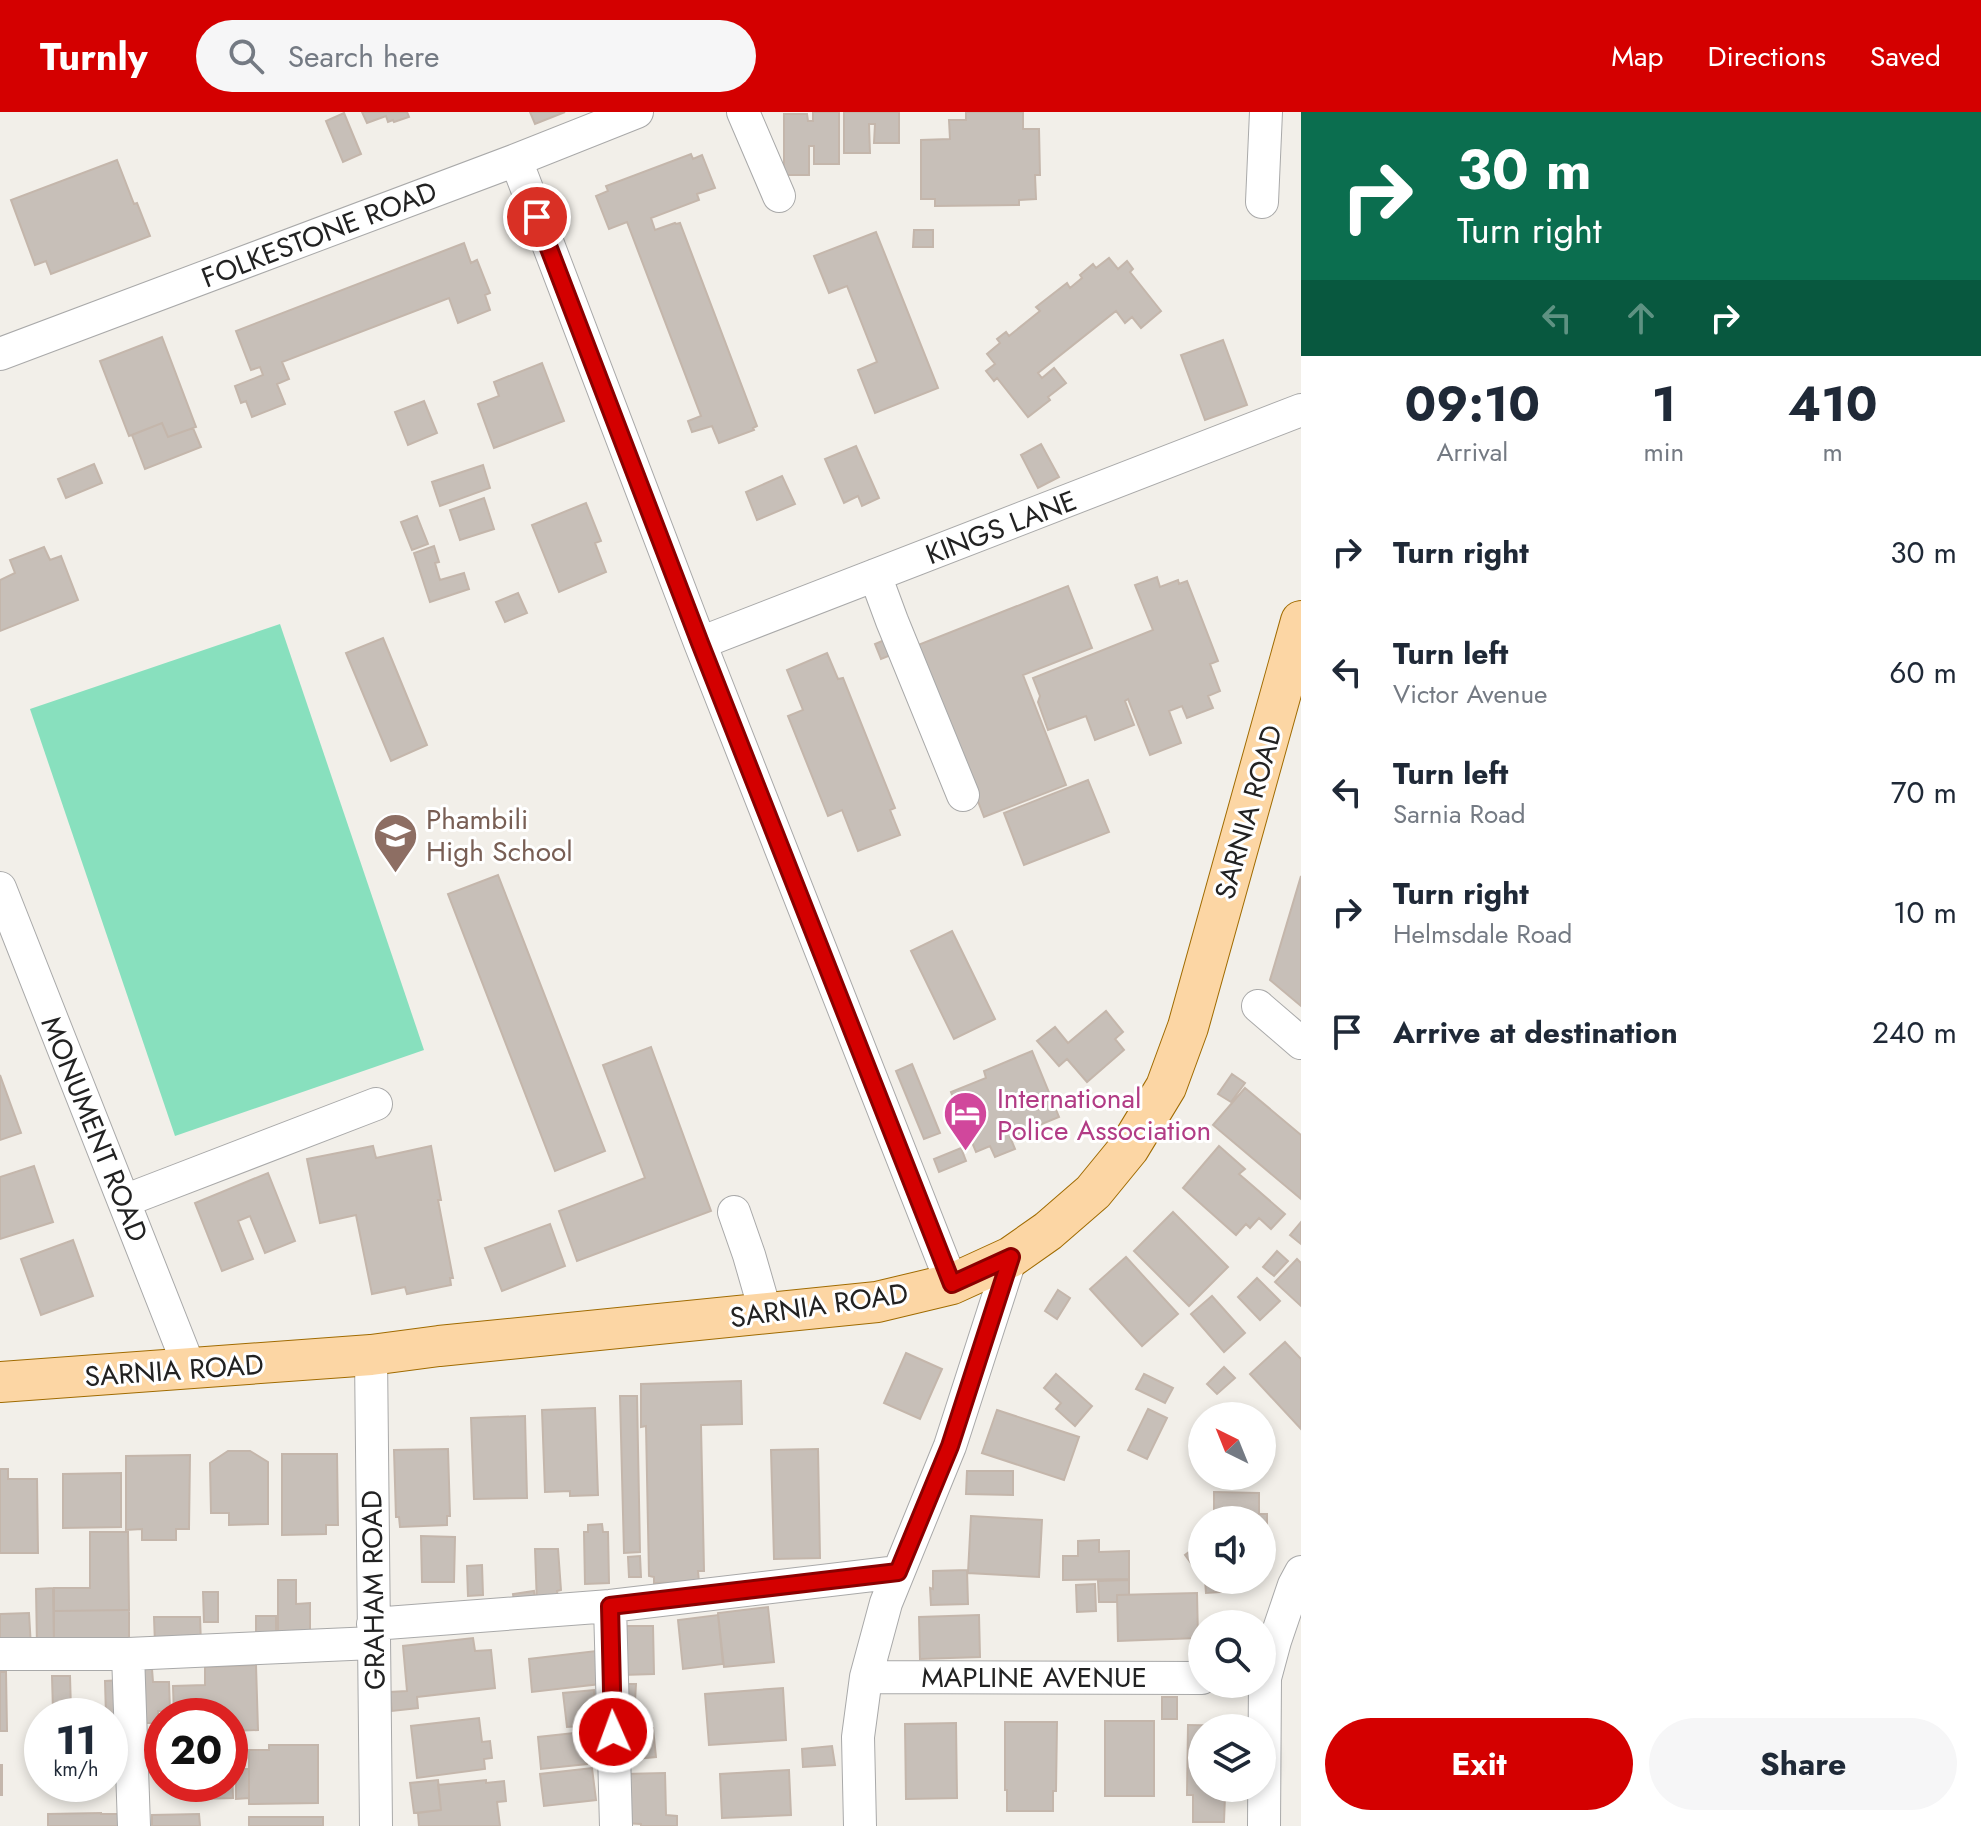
<!DOCTYPE html>
<style>
body{margin:0;font-family:Jost,sans-serif;background:#f6f6f7;color:#1f2937;height:100vh;display:flex;flex-direction:column;font-size:30px;white-space:nowrap}
*{box-sizing:border-box;margin:0}
p{font-size:26px;color:#747a83}
.icon{flex:none;width:44px;height:44px;fill:none;stroke:currentColor;stroke-width:2;stroke-linecap:round;stroke-linejoin:round}
.map{position:relative;flex:1;overflow:hidden}
.drawer{display:flex;flex-direction:column;background:#fff;width:680px}
.drawer>*{flex:none}
.hud{background:#0b6e4f;color:#fff;overflow:hidden}
.needle{width:52px;rotate:317deg}
.buttons{position:absolute;left:1188px;top:1290px;display:grid;gap:16px}
.buttons a{display:grid;place-items:center;width:88px;height:88px;border-radius:50%;background:#fff;box-shadow:0 4px 12px #0003;font-size:40px}
.speed{position:absolute;left:24px;top:1586px;display:flex;gap:16px;font-size:40px;font-weight:700;text-align:center}
.speed>*{display:grid;place-content:center;width:104px;height:104px;border-radius:50%;background:#fff;box-shadow:0 4px 12px #0003;line-height:1}
.speed small{font-size:20px;font-weight:400}
.speed .limit{border:12px solid #d22;background:#fff;color:#111}
.pin{position:absolute;display:grid;place-items:center;width:68px;height:68px;color:#fff;margin:-34px;border:4px solid #fff;border-radius:50%;box-shadow:0 2px 8px #0007}
.me{position:absolute;width:88px;margin:-44px;rotate:358deg;stroke-linejoin:round;filter:drop-shadow(0 0 6px #0008)}
.turn{display:flex;align-items:center;gap:28px;height:168px;padding:0 24px;font-size:36px}
.turn .icon{width:104px;height:104px;stroke-width:2.5}
.turn b{display:block;font-size:56px;line-height:68px}
.lanes{display:flex;align-items:center;height:76px;padding:0 24px;background:#0003;justify-content:center;gap:40px;direction:ltr}
.lanes .off{opacity:.35}
.eta{display:flex;justify-content:space-evenly;align-items:center;height:136px;text-align:center}
.eta b{font-size:48px;font-weight:700;line-height:56px}
.action{display:flex;gap:16px;margin-top:auto;padding:16px 24px}
.action a{flex:1;height:92px;border-radius:48px;background:#d40000;color:#fff;font-size:32px;font-weight:700;line-height:92px;text-align:center}
.action a+a{background:#f6f6f7;color:#1f2937}
ul{padding:0;list-style:none}
li{display:flex;align-items:center;gap:24px;height:120px;padding:0 24px}
li div{flex:1}
li b{display:block;font-size:30px}
li em{font-style:normal}
header{display:flex;align-items:center;gap:48px;box-sizing:border-box;height:112px;padding:0 40px;background:#d40000;color:#fff}
header strong{font-size:38px}
nav{display:flex;gap:44px;margin-inline-start:auto;font-size:28px}
.search{width:560px;height:72px;background:#f6f6f7;display:flex;align-items:center;gap:20px;box-sizing:border-box;padding:0 28px;border-radius:44px;color:#747a83;font-size:30px}
main{display:flex;flex:1;min-height:0}
.map>svg:first-child{display:block}
.pitch{fill:#88e0be}
.building{fill:#c7bfb8;stroke:#c4b6ab;stroke-width:2}
.lines{fill:none;stroke-linecap:round;stroke-linejoin:round}
.minor-casing{stroke:#a9a9a9;stroke-width:34}
.major-casing{stroke:#a06b00;stroke-width:42}
.minor{stroke:#fff;stroke-width:32}
.major{stroke:#fcd6a4;stroke-width:40}
.route-casing{stroke:#8a0000;stroke-width:20}
.route{stroke:#d40000;stroke-width:14}
.labels{text-anchor:middle;stroke-width:6;stroke-linejoin:round;paint-order:stroke}
.street-label{font-size:28px;fill:#222;stroke:#fff}
.education-label{font-size:28px;fill:#785e54;stroke:#fff;text-anchor:start}
.hotel-label{font-size:28px;fill:#b23c85;stroke:#fff;text-anchor:start}
</style>
<header>
<strong>Turnly</strong>
<div class="search"><svg class="icon" aria-label="search" viewBox="0 0 24 24"><circle cx="10" cy="10" r="6"/><path d="M15 15l6 6"/></svg>Search here</div>
<nav><a>Map</a><a>Directions</a><a>Saved</a></nav>
</header>
<main>
<div class="map">
<svg width="1301" height="1714" viewBox="0 0 1301 1714">
<rect width="100%" height="100%" fill="#f2efe9"/>
<!-- pitch -->
<path class="pitch" d="M280,512L424,938L175,1024L30,597Z"/>
<!-- building -->
<path class="building" d="M362,0H407L409,5L394,10L393,8L388,10L386,4L367,11Z
M530,0H565L535,12Z
M813,0H839V52H814V34H809V63H784V2H807L808,9H813Z
M844,0H899V31H874L875,12H869L870,41H844Z
M966,0H1023V17H1039L1040,63H1035L1036,87L1019,88V93L935,94V87H921V28L950,27L949,8H966Z
M344,1L361,42L343,50L326,9Z
M691,42L693,47L702,43L715,76L697,82L699,88L651,106L655,118L675,111L676,112L680,111L757,314L753,316L754,318L719,331L712,314L692,320L688,309L701,304L627,110L609,117L596,84L608,79L606,74Z
M117,48L134,92L137,91L150,124L51,162L46,149L35,153L11,88Z
M914,118H933V135H913Z
M876,120L938,276L875,301L858,258L877,250L847,174L829,181L814,144Z
M464,131L471,151L477,148L490,181L485,183L490,198L458,211L449,186L282,250L289,267L277,272L285,292L252,305L246,289L241,291L235,274L263,263L260,255L251,258L236,219Z
M1109,146L1118,157L1127,149L1133,157L1130,160L1161,199L1141,216L1132,205L1125,211L1116,199L1038,261L1042,266L1054,256L1066,271L1048,285L1050,288L1028,305L997,266L994,269L986,259L995,252L987,242L1000,231L997,227L1006,220L1009,224L1040,199L1036,195L1067,171L1070,176L1082,166L1080,163L1093,152L1096,156Z
M162,225L196,315L168,325L162,311L129,324L100,249Z
M1223,228L1247,293L1205,308L1181,243Z
M542,251L564,309L494,336L478,292L499,284L494,270Z
M424,289L437,321L408,333L395,300Z
M162,311L168,325L193,316L201,335L145,357L132,323Z
M1041,332L1059,365L1038,376L1021,343Z
M856,334L879,386L862,394L858,384L844,391L825,347Z
M94,352L102,371L66,386L58,367Z
M483,353L490,376L440,394L432,370Z
M782,364L795,392L757,408L746,380Z
M484,386L494,417L460,428L450,398Z
M586,391L601,429L595,431L606,460L559,480L532,413Z
M417,404L428,432L412,438L401,410Z
M434,434L439,450L435,451L440,468L464,461L469,477L430,490L414,441Z
M44,435L50,448L61,444L78,488L0,519V468L15,461L10,448Z
M1157,465L1160,475L1178,468L1179,472L1187,469L1218,549L1210,552L1220,579L1208,584L1213,596L1187,606L1182,594L1169,599L1181,631L1150,643L1128,587L1125,589L1134,613L1095,628L1086,604L1048,618L1038,590L1040,584L1033,566L1153,518L1135,473Z
M1068,474L1092,536L1023,563L1066,673L984,705L918,533Z
M518,481L527,501L505,510L496,490Z
M383,526L427,633L391,649L346,541Z
M889,526L896,541L881,547L875,532Z
M827,541L838,567L843,566L895,696L890,698L900,723L858,739L842,698L828,704L788,604L803,598L787,558Z
M1088,668L1109,720L1024,753L1004,701Z
M498,763L605,1039L555,1059L448,782Z
M1301,764V894L1270,868Z
M952,819L995,907L954,927L911,839Z
M1106,899L1123,920L1115,927L1124,938L1087,970L1067,947L1059,954L1037,929L1055,915L1068,931Z
M651,935L711,1099L577,1149L559,1099L645,1066L603,953Z
M1032,939L1059,1005L1010,1025L1015,1037L995,1045L990,1034L976,1040L951,980L986,966L984,959Z
M912,952L940,1021L924,1027L896,959Z
M1232,962L1245,971L1231,990L1218,982Z
M0,963L21,1021L0,1028Z
M1245,976L1301,1023V1087L1213,1013Z
M373,1034L376,1046L431,1034L441,1088H438L453,1166H450L451,1173L407,1182L405,1175L372,1182L356,1103L320,1111L307,1047Z
M1219,1034L1245,1057L1239,1062L1285,1102L1271,1117L1259,1106L1250,1116L1246,1112L1236,1123L1183,1076Z
M961,1036L966,1049L939,1060L934,1047Z
M34,1054L53,1110L0,1127V1065Z
M268,1061L295,1129L265,1141L250,1104L238,1109L253,1147L222,1159L195,1091Z
M1173,1100L1228,1155L1189,1194L1134,1139Z
M1301,1110V1132L1290,1123Z
M550,1112L565,1154L502,1179L485,1136Z
M73,1128L93,1184L41,1203L21,1147Z
M1277,1139L1288,1149L1274,1164L1263,1155Z
M1126,1145L1178,1202L1142,1234L1090,1177Z
M1297,1147L1301,1151V1194L1275,1170Z
M1257,1166L1280,1189L1260,1208L1238,1185Z
M1058,1178L1070,1186L1057,1207L1045,1199Z
M1212,1184L1245,1221L1224,1240L1191,1202Z
M1285,1230L1301,1247V1317L1250,1262Z
M906,1241L942,1257L920,1307L884,1291Z
M1224,1255L1235,1266L1217,1282L1207,1272Z
M1056,1262L1092,1294L1075,1314L1056,1297L1061,1291L1044,1276Z
M1144,1262L1173,1276L1165,1291L1136,1277Z
M741,1269L742,1312L701,1313L704,1459H698L699,1470L654,1471V1465L649,1464L646,1314L641,1315V1272Z
M620,1284H637L640,1440L624,1441Z
M595,1296L598,1383L570,1384V1379L545,1380L542,1298Z
M1148,1297L1167,1306L1147,1347L1128,1338Z
M997,1298L1079,1325L1064,1368L982,1341Z
M525,1304L527,1386L474,1387L471,1306Z
M448,1337L450,1404H447V1413L400,1415L399,1405H396L394,1338Z
M818,1337L820,1446L774,1447L771,1338Z
M228,1339H250L268,1350V1412L229,1413V1401H211L210,1351Z
M282,1342H337L338,1413H326V1422L282,1423Z
M190,1343L189,1417H176V1428H142V1417L126,1418V1344Z
M0,1357H8V1367H37L38,1441H0Z
M967,1359H1013V1383L966,1382Z
M121,1361V1415L63,1416V1362Z
M1214,1380L1259,1381V1402H1267V1429H1262V1408H1214Z
M971,1404L1042,1408L1039,1465L968,1461Z
M602,1412L603,1420H608L609,1471L585,1472L584,1420H588V1413Z
M90,1420H128L129,1498L54,1499V1476H90Z
M421,1424L455,1425L454,1470H422Z
M1099,1428V1440L1129,1439V1467L1063,1468V1444H1078V1429Z
M1197,1434L1202,1442V1449L1194,1455L1185,1443Z
M535,1437H558L561,1478L557,1479L559,1491L537,1493Z
M640,1444L641,1465H629L628,1445Z
M482,1453L483,1483L468,1484L467,1454Z
M967,1458L968,1492L931,1493L930,1476L933,1477V1459Z
M278,1468H296V1492L310,1491V1529L278,1530Z
M1129,1468V1483H1117V1490H1099L1098,1469Z
M1205,1468H1236V1479L1206,1481Z
M1095,1472L1096,1499L1077,1500L1076,1473Z
M53,1476L54,1535H37L36,1477Z
M534,1479L536,1494L515,1496L513,1482Z
M203,1480H218V1510H204Z
M1197,1481L1198,1526L1118,1529L1117,1483Z
M768,1495L774,1550L724,1555L718,1501Z
M129,1498V1530L54,1532V1499Z
M29,1501L31,1535L0,1536V1502Z
M718,1503L723,1552L683,1557L678,1508Z
M979,1503L980,1545L920,1547L919,1505Z
M256,1504H276V1530H256Z
M154,1505H200L201,1532H155Z
M621,1514H653L654,1562L622,1563Z
M473,1526L475,1539L491,1538L495,1576L417,1585L418,1596L392,1599L390,1580L407,1579L403,1534Z
M596,1539L600,1572L532,1580L529,1547Z
M256,1553L258,1618L230,1619V1604H174L173,1574L205,1573V1555Z
M137,1557H152L153,1570H169L170,1599H158V1611H139Z
M0,1560H6L7,1619H0Z
M52,1564H70L71,1598L53,1599Z
M123,1568L124,1618L110,1619V1604H106L105,1569Z
M620,1572H636L635,1589L619,1588Z
M783,1576L786,1628L709,1633L705,1582Z
M594,1578L597,1613L567,1615L563,1581Z
M1162,1585H1177V1607H1162Z
M636,1593L638,1612L623,1613L621,1594Z
M479,1606L482,1630L490,1629L492,1646L484,1647L485,1657L417,1666L411,1614Z
M1105,1609H1154V1684H1105Z
M1005,1610H1057L1056,1679H1053V1699H1007V1678H1005Z
M956,1611L957,1686L906,1687L905,1612Z
M1188,1613L1242,1614V1616H1202V1676H1229V1684H1225L1224,1710H1193V1683H1187Z
M653,1616L656,1645L625,1648L623,1619Z
M583,1620L587,1652L541,1657L538,1625Z
M123,1623L124,1667H110V1624Z
M269,1633H318V1691L249,1692V1638H269Z
M832,1634L835,1653L803,1655L802,1637Z
M0,1653H2V1683H0Z
M592,1656L596,1688L544,1694L540,1662Z
M230,1657H232L233,1686L201,1687V1672H230Z
M236,1657H249V1686L236,1687Z
M789,1658L791,1703L722,1706L720,1662Z
M665,1661L666,1703L677,1704V1714H641V1712L623,1711V1662Z
M438,1668L441,1698L414,1701L410,1671Z
M486,1668V1671L504,1669L506,1689L497,1690L500,1714H419L418,1701L441,1698L438,1673Z
M101,1701V1702H127V1714H48V1702Z
M199,1702L200,1714H152V1703Z
M249,1705H323V1714H249Z"/>
<g class="lines">
<defs>
<path id="minor" d="M743,0L779,84
M516,48L700,531L952,1172
M1262,90L1266,0
M0,242L516,48L637,0
M875,463L892,509L963,683
M700,531L1301,298
M0,776L190,1257
M1258,894L1301,931
M124,1089L376,992
M734,1100L749,1143L766,1202
M371,1243L376,1714
M610,1494L616,1714
M373,1512L610,1494L898,1460
M0,1542H128L373,1531
M128,1542L134,1714
M866,1565L1202,1566
M860,1714L858,1625L866,1565L886,1491L950,1334L1011,1145
M1264,1714L1265,1566L1275,1529L1294,1473L1301,1460"/>
<path id="major" d="M0,1270L371,1243L439,1234L877,1190L952,1172L1011,1145L1048,1119L1093,1080L1129,1036L1166,975L1188,915L1301,509"/>
</defs>
<!-- minor casing -->
<use href="#minor" class="minor-casing"/>
<!-- major casing -->
<use href="#major" class="major-casing"/>
<!-- minor -->
<use href="#minor" class="minor"/>
<!-- major -->
<use href="#major" class="major"/>
</g>
<g class="lines">
<defs>
<path id="route" d="M537,105L700,531L952,1172L1011,1145L950,1334L898,1460L610,1494L613,1620"/>
</defs>
<!-- route casing -->
<use href="#route" class="route-casing"/>
<!-- route -->
<use href="#route" class="route"/>
</g>
<!-- icons -->
<defs>
<symbol id="school-pin" viewBox="-11 -11 22 30"><path d="M0 17L-7.5 6A9.5 9.5 0 1 1 7.5 6Z" fill="#8d6e63" stroke="#fff"/><path d="M0-5L7-2L0 1L-7-2ZM-4 1L0 2.5L4 1V4Q0 6-4 4Z" fill="#fff"/></symbol>
<symbol id="hotel-pin" viewBox="-11 -11 22 30"><path d="M0 17L-7.5 6A9.5 9.5 0 1 1 7.5 6Z" fill="#d1479c" stroke="#fff"/><path d="M-6-4.5h1.5V1H6V5H4.5V3h-9V5H-6ZM-4 0a1.8 1.8 0 1 1 3.6 0ZM.5 0V-2.5h3Q6-2.5 6 0Z" fill="#fff"/></symbol>
</defs>
<g fill-rule="evenodd">
<use href="#school-pin" x="370" y="698" width="51" height="69"/>
<use href="#hotel-pin" x="940" y="976" width="51" height="69"/>
</g>
<g class="labels">
<!-- street labels -->
<g class="street-label">
<text transform="translate(319 122) rotate(-21)" y="10">FOLKESTONE ROAD</text>
<text transform="translate(1001 415) rotate(-21)" y="10">KINGS LANE</text>
<text transform="translate(1248 700) rotate(-74)" y="10">SARNIA ROAD</text>
<text transform="translate(95 1017) rotate(68)" y="10">MONUMENT ROAD</text>
<text transform="translate(819 1193) rotate(-8)" y="10">SARNIA ROAD</text>
<text transform="translate(174 1258) rotate(-4)" y="10">SARNIA ROAD</text>
<text transform="translate(373 1478) rotate(-91)" y="10">GRAHAM ROAD</text>
<text x="1034" y="1575">MAPLINE AVENUE</text>
</g>
<!-- education labels -->
<g class="education-label">
<text x="426" y="717">Phambili<tspan x="426" dy="32">High School</tspan></text>
</g>
<!-- hotel labels -->
<g class="hotel-label">
<text x="997" y="996">International<tspan x="997" dy="32">Police Association</tspan></text>
</g>
</g>
</svg>
<div class="buttons">
<a><svg class="needle" viewBox="-14 -14 28 28"><path d="M0-13l5 13h-10z" fill="#e53935"/><path d="M0 13l5-13h-10z" fill="#747a83"/></svg></a>
<a><svg class="icon" aria-label="sound" viewBox="0 0 24 24"><path d="M4 9h4l5-4v14l-5-4H4zM17 9q2 3 0 6"/></svg></a>
<a><svg class="icon" aria-label="search" viewBox="0 0 24 24"><circle cx="10" cy="10" r="6"/><path d="M15 15l6 6"/></svg></a>
<a><svg class="icon" aria-label="layers" viewBox="0 0 24 24"><path d="M12 4l9 5-9 5-9-5zM3 14l9 5 9-5"/></svg></a>
</div>
<div class="speed"><div>11<small>km/h</small></div><div class="limit">20</div></div>
<div class="pin" style="left:537px;top:105px;background:#d93025"><svg class="icon" aria-label="arrive" viewBox="0 0 24 24"><path d="M6 21V4h12l-3 4 3 4H6"/></svg></div>
<svg class="me" style="left:613px;top:1620px" viewBox="-20 -20 40 40"><circle r="17" fill="#d40000" stroke="#fff" stroke-width="3"/><path d="M0-11L8 9 0 5-8 9z" fill="#fff"/></svg>
</div>
<section class="drawer">
<div class="hud">
<div class="turn"><svg class="icon" aria-label="right" viewBox="0 0 24 24"><path d="M7 20v-9h11M14 6l5 5-5 5"/></svg><div><b>30 m</b>Turn right</div></div>
<div class="lanes"><svg class="icon off" aria-label="left" viewBox="0 0 24 24"><path d="M17 20v-9H6M10 6l-5 5 5 5"/></svg><svg class="icon off" aria-label="ahead" viewBox="0 0 24 24"><path d="M12 20V5M6 11l6-6 6 6"/></svg><svg class="icon" aria-label="right" viewBox="0 0 24 24"><path d="M7 20v-9h11M14 6l5 5-5 5"/></svg></div>
</div>
<div class="eta">
<div><b>09:10</b><p>Arrival</p></div>
<div><b>1</b><p>min</p></div>
<div><b>410</b><p>m</p></div>
</div>
<ul>
<li><svg class="icon" aria-label="right" viewBox="0 0 24 24"><path d="M7 20v-9h11M14 6l5 5-5 5"/></svg><div><b>Turn right</b></div><em>30 m</em></li>
<li><svg class="icon" aria-label="left" viewBox="0 0 24 24"><path d="M17 20v-9H6M10 6l-5 5 5 5"/></svg><div><b>Turn left</b><p>Victor Avenue</p></div><em>60 m</em></li>
<li><svg class="icon" aria-label="left" viewBox="0 0 24 24"><path d="M17 20v-9H6M10 6l-5 5 5 5"/></svg><div><b>Turn left</b><p>Sarnia Road</p></div><em>70 m</em></li>
<li><svg class="icon" aria-label="right" viewBox="0 0 24 24"><path d="M7 20v-9h11M14 6l5 5-5 5"/></svg><div><b>Turn right</b><p>Helmsdale Road</p></div><em>10 m</em></li>
<li><svg class="icon" aria-label="arrive" viewBox="0 0 24 24"><path d="M6 21V4h12l-3 4 3 4H6"/></svg><div><b>Arrive at destination</b></div><em>240 m</em></li>
</ul>
<div class="action"><a>Exit</a><a>Share</a></div>
</section>
</main>
